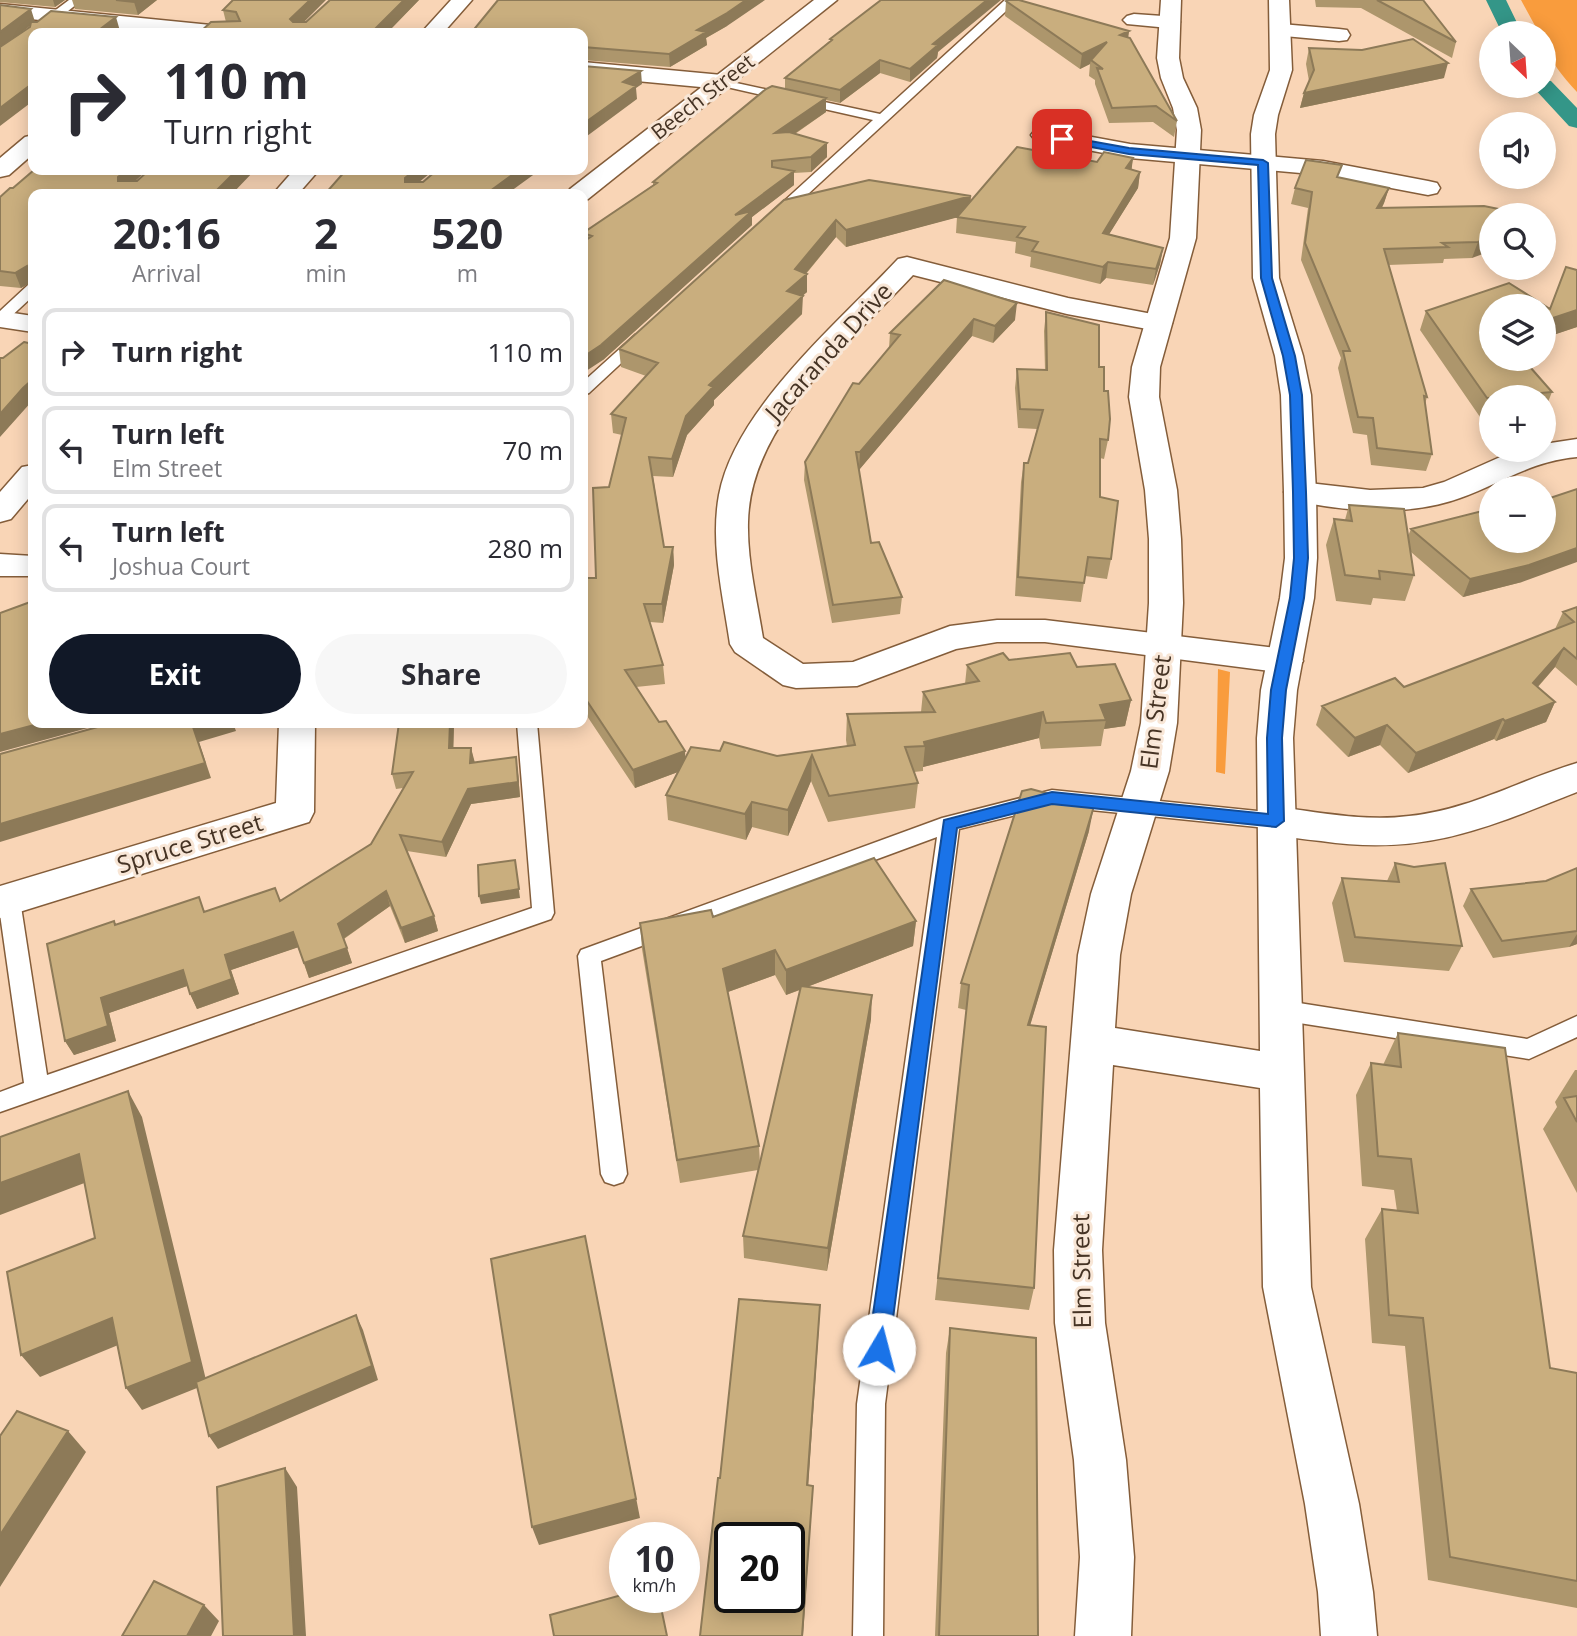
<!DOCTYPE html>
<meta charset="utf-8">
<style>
body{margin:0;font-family:"Open Sans",sans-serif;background:#f7f7f7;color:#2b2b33;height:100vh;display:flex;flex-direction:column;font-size:26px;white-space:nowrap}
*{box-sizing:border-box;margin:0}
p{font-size:23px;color:#7c7c81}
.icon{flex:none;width:38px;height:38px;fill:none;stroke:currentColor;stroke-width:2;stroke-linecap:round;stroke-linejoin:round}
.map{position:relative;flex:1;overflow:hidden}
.panel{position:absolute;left:28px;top:189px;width:560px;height:539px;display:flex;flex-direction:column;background:#fff;border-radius:14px;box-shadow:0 4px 18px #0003}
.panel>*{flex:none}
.hud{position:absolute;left:28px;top:28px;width:560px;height:147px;border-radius:14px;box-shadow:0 4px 18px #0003;background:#fff;color:#2b2b33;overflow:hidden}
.needle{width:46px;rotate:155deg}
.controls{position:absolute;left:1479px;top:21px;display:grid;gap:14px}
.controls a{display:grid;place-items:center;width:77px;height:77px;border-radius:50%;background:#fff;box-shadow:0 4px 18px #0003;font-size:35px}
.speed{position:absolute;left:609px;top:1522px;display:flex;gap:14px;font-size:35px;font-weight:700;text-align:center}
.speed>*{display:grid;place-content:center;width:91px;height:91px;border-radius:50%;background:#fff;box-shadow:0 4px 18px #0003;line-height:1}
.speed small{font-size:18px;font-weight:400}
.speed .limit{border:4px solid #111;border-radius:10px;background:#fff;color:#111}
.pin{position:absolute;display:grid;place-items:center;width:60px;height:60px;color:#fff;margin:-30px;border-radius:14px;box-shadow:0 4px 10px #0006}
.me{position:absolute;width:77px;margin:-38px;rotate:8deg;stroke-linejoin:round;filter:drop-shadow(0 0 5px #0008)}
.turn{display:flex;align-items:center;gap:24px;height:147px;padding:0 21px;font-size:32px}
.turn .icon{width:91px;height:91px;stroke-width:2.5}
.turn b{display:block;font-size:49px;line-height:60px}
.eta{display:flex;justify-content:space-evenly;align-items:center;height:119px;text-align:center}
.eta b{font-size:42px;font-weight:700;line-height:49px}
.button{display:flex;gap:14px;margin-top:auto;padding:14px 21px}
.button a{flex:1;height:80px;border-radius:42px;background:#111827;color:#fff;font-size:28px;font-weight:700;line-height:80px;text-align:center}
.button a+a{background:#f7f7f7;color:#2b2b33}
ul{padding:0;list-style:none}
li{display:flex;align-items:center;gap:21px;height:88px;margin:0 14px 10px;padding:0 7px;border:4px solid #e1e1e2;border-radius:14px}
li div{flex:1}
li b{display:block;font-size:26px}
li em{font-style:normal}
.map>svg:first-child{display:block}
.green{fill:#f99c3d}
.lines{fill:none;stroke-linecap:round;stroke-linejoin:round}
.canal{fill:#349688;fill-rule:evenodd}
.service-casing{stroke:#845d3a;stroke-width:3}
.minor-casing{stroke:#845d3a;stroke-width:3}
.tertiary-casing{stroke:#845d3a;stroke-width:3}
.service{fill:#fff;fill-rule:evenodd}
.minor{fill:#fff;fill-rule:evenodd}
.tertiary{fill:#fff;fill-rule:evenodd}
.wall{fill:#ad966c;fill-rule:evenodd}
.shaded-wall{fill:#8d7a58}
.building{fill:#c9ae7e;stroke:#8d7a58;stroke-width:2;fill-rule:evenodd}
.route{fill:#1a73e8;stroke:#114b97;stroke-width:2}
.labels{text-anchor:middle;stroke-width:6;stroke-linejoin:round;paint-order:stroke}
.far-street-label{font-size:21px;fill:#453324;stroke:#f8e6d6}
.street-label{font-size:24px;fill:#453324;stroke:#f8e6d6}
</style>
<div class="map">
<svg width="1577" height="1636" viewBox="0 0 1577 1636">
<rect width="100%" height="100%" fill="#f9d5b6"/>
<!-- green -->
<path class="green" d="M1521,0H1577V92C1563,77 1544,55 1544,33H1539Z
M1218,669L1230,672L1225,774L1216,772Z"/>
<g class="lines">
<!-- canal -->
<path class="canal" d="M1486,0H1506L1522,33H1502Z
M1544,80L1551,81L1577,108V128L1569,126L1532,86H1544Z"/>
<defs>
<path id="service" d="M69,0H82L40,33H33V38L0,62V52Z
M1005,0H1018L781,219H771V213L873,120L718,85V79L880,114Z
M33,284V296L5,322L0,324V311L28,285Z
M640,333L648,338L645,341L589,393L583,395V382L635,335Z
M517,723H537L554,913L551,919L0,1112V1092L24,1083L0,914L1,894L9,891L17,894L20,900L47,1075L532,908Z
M1052,790L1276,813L1283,815L1287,821L1283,827L1276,829L1052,806L959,829L885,1404L883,1636H853L857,1404L937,837L601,961L627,1174L623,1182L614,1185L605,1182L601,1174L578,956L581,950L942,818Z
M1280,1000L1527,1039L1577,1016V1037L1529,1059L1280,1020L1272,1017L1268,1010L1272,1003Z"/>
<path id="minor" d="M451,0H472L443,33H421Z
M0,4L231,27L239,28L242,33H169L0,16Z
M1134,14L1177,17L1180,22L1177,27L1169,28L1127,24L1123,20L1127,16Z
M1281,24L1339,29L1347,30L1350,35L1347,40L1339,41L1273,35L1270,30L1273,25Z
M583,62L722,75L730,77L733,82L730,87L722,89L583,76Z
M1043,128L1130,144L1323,161L1428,181L1437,183L1440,188L1437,193L1428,195L1323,175L1130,158L1035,140L1031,135L1035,130Z
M33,135V154L9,175L0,177V158L25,137Z
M294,170H319L298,194H273Z
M907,257L1068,298L1168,317L1172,323L1168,329L1158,331L1067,314L913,275C850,343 750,423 748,522C747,561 757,600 763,638L803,664L853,662L950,626L997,620H1045L1285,649L1297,653L1303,661L1297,669L1285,673L1045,642H997L956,649L857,686L796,688L783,685L735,652L730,644C723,596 710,544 719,495C735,409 839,322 898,259Z
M1577,439V457C1531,461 1502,483 1460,498C1408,517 1342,512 1289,499L1284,492L1289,485L1300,482L1370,490L1423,488L1444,482L1516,450H1544V444Z
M33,465V493L11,519L0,522V492L22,467Z
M0,554L33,556V576H0Z
M279,723H315L314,812L309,822L0,918V886L276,803Z
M1577,763V792C1484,829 1423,856 1321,841C1301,839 1281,837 1262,831L1257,821L1262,811L1276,807C1320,812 1365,822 1409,816C1469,810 1520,780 1577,763Z"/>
<path id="tertiary" d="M814,0H837L588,199L583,201V194H567L570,189Z
M1161,0H1181L1179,58L1183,78L1197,108L1201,130L1196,238L1160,367L1159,397L1177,490L1181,539L1183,603L1177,723L1169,771L1131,894L1120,955L1115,1028L1260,1051L1257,738L1261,690L1280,598L1285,558L1284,492L1281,395L1275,356L1253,278L1251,134L1254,115L1270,70L1269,0H1289L1292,70L1278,115L1275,134L1279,278L1303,356L1311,395L1316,492L1317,558L1314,598L1297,690L1293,738L1311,1287L1359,1504L1373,1592L1377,1636H1321L1318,1592L1305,1504L1263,1287L1260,1088L1113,1065L1102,1250L1105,1323L1126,1460L1134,1557L1131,1636H1075L1080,1557L1074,1460L1055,1323L1054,1250L1078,955L1091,894L1131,771L1141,723L1149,603V539L1145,490L1129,397L1132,367L1170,238L1177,130L1173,108L1161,78L1157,58Z
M0,311L33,316V332L0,327Z"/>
</defs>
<!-- service casing -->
<use href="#service" class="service-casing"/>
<!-- minor casing -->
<use href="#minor" class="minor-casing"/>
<!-- tertiary casing -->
<use href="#tertiary" class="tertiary-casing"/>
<!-- service -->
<use href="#service" class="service"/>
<!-- minor -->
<use href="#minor" class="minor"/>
<!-- tertiary -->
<use href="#tertiary" class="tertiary"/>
</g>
<!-- wall -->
<path class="wall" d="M0,0H65L55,7L0,2Z
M72,0H157L138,15L75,9Z
M330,0H419L387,33H199L226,22L223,10L306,22Z
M1315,0H1423L1456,42L1452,58L1361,8L1316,7Z
M1006,1L1129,31L1128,37L1177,121L1174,137L1153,122L1109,123L1095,84V80L1089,76L1090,64L1080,69L1005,16Z
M727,26L706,38L707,45L670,67L583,60V33Z
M830,39L938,52L937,58L910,82L880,73L840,103L826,100V112L795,134L827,143V157L811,172L794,173V185L752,217V225L603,360L583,233L653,185V182L785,89V78L830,41Z
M1309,48L1444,78L1300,108L1304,93L1309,81L1306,64Z
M1133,158L1131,170L1140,172L1138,188L1109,234L1163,248L1160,264L1153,285L1106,278L1100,284L1030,267L1031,257L1015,253L1016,242L956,233L957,217L846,247L836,237L806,274H807V292L802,296V314L714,400V405L687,435L673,477L653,476L664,547H673L674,565L663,623L650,622L663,665L665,684L636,687L659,722L685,758L720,751L777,756L847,746L846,740L847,714L921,712L923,692L965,684L967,665L1009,660L1077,667L1131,700L1125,726L1104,729L1101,746L1041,749L1039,738L923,767V771L914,772L918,783L915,808L828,822L811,781L788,836L752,827L746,840L668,820L666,795L678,772L635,788L583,710V578H596L609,487L622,435L613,433L611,414L646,376L621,367L619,349L784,200L971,201L1097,162Z
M34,170H147L135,181L33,194V284L32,282L21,288L0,286V197L13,188Z
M1338,177L1389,188L1384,203L1382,208L1528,215L1472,258L1444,259L1443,263L1388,265L1427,397L1425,404L1432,454L1426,471L1371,465L1367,435L1353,433L1338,368L1341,358L1301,260L1308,208L1291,204L1295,188Z
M1566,267L1577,270V327L1544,338V306H1491V359H1523L1552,392L1544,412V397H1491V416L1480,417L1420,330L1426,311L1509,283L1550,309Z
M944,280L1015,320L993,343L972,336L859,470L871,543L902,597L900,614L832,623L804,480L805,462L859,384L889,348L890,333Z
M1046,312L1099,367L1104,391L1108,440L1104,459L1100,458V497L1111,559L1107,579L1085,576L1081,602L1015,596L1021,482L1024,463H1028L1037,429L1018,428L1015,388L1017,369L1045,370L1044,331Z
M1349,505L1408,536L1411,529L1522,582L1463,597L1411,552L1414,575L1405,601L1373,598L1371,605L1336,601L1326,545L1334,519L1345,520Z
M1577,607V686L1555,667L1538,687L1555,702L1546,722L1496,741L1494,739L1408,773L1380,745L1348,757L1316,725L1322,706L1404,687L1499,651L1555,629L1563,612Z
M379,723H454L453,748H471L474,762L518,773L520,797L471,804L446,857L407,851L434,916L438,931L405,943L390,906L344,939L352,963L309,978L298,947L231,970L239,994L197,1009L187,986L109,1013L116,1041L74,1055L65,1041L114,921L116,925L280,901L371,844L403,788L396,789L392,774L399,724L380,727Z
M1089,831L1030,1025L1034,1288L1029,1310L935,1300L966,1010L958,1008L961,983Z
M1395,863L1462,946L1449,971L1344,962L1332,903L1342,878L1387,881Z
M1577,868V944L1569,947L1493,958L1463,906L1471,889L1546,881Z
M713,917L916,921L913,946L807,987L871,1019L827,1271L744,1258L743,1236L758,1170L680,1183L642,949L640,923ZM775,975L786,995L800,990L760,1164L759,1146L728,992Z
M1398,1033L1550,1368L1577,1373V1608L1428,1580L1405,1346L1372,1343L1365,1239L1382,1209L1397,1211L1394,1190L1362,1186L1356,1095L1371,1063L1383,1065Z
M1575,1070H1577V1193L1543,1129L1557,1107L1555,1102Z
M950,1328L1038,1636H935L946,1353Z"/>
<!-- shaded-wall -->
<path class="shaded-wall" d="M53,0H65L55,7Z
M136,0H157L138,15L134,2Z
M310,0H326L293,33L290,19Z
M404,0H419L387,33H371Z
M746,0H765L727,26L706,38L707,45L670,67L669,54L697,30Z
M987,0H1001L938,52L937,58L910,82V69L933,44Z
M31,9L35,22L0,49V32Z
M116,17L120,31L116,33H95Z
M1129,31L1127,46L1120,35Z
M1107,42L1091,60L1090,64L1080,69L1082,54Z
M880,60V73L840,103V90Z
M1448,63L1444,78L1300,108L1304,93Z
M641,71L642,84L636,88L637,99L583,139V124L623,82Z
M33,83V101L0,126V108Z
M826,98V112L775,147V133Z
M827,143V157L811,172V157Z
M1133,158L1131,174L1126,168Z
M127,170H147L123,192L118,181V177Z
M237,170H255L232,194H213Z
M415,170H434L407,192L405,182V178Z
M519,170H540L507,194H486Z
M794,171V185L752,217V225L603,360L583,373V357L735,215Z
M1140,172L1138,188L1100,249L1103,233Z
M1389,188L1384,203L1373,224L1377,208Z
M971,196L970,214L846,247V230Z
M836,220V237L802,278L807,274V292L787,309V291L795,269Z
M1491,237V251L1472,258L1478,242Z
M1163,248L1160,264L1153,285L1156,269Z
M1108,262L1106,278L1100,284L1103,267Z
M27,266L32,282L21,288L15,273Z
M803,296L802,314L714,400V405L687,435L673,477L672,459L686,416L709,385Z
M1017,303L1015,320L993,343L995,326Z
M1577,310V327L1544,338V321Z
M974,319L972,336L859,470L860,452Z
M33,379V400L0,437V414L23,388Z
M673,547L674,565L663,623L662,604Z
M1577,548V562L1522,582L1463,597L1470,579Z
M1564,648L1555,667L1524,702L1533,683Z
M1131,700L1125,726L1104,729L1106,720L1100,705Z
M1555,702L1546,722L1496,741L1505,721Z
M1043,712L1039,738L923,767L925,746L924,742Z
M1503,719L1494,739L1408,773L1416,753Z
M42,723H106L0,752V734Z
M206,723H233L236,731L199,742L211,778L0,842V824L193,727Z
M379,723H405L380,727Z
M450,723H454L453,764L449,748Z
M1387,725L1380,745L1348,757L1355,738Z
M471,748L475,763H470Z
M685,751L686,769L635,788L633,770Z
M812,755L811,781L788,836V810Z
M516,757L518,773L520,797L471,804L446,857L442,842L468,789Z
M752,802V827L746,840L745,814Z
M1094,806L1089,831L1023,1049L1028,1025Z
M516,869L520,898L481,904L479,896Z
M386,891L390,906L343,939L338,924Z
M434,916L438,931L405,943L401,928Z
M916,921L913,946L786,995V970Z
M293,932L299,947L231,970L239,994L197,1009L190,994L225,955Z
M1577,934V944L1569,947Z
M347,948L352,963L309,978L304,963Z
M775,950V975L725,993L723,969Z
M183,970L190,985L109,1013L116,1041L74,1055L65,1041L101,998Z
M872,995L871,1019L827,1271L828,1248Z
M128,1091L142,1117L207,1384L142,1410L126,1388Z
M79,1154L95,1179L0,1215V1183Z
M585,1236L640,1518L539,1545L532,1527Z
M820,1305L819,1326L807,1504V1485Z
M356,1315L363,1330L378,1380L218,1449L209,1436Z
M112,1318L128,1341L40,1377L21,1355Z
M68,1431L86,1452L0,1587V1535Z
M285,1468L297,1487L306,1636H294Z
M813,1486L803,1636H802Z
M204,1605L219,1621L211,1636H187Z"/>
<!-- building -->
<path class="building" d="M116,0H136L134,2Z
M233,0H310L290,19L293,22H306L330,0H404L371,33H192L194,32L199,33L211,22L240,21L236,12L223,10Z
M498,0H746L727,13L697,30L706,32L669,54L583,47V33H471Z
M881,0H987L933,44L938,45L910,69L880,60L840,90L785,78L832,40L830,39Z
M1007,0H1019L1129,31L1120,35L1130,38L1177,121L1156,106L1112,108L1097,68L1103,69L1091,60L1107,42L1082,54L1006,1Z
M1377,0H1423L1456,42Z
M0,5L31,9L0,32Z
M51,11L116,17L95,33H33V83L0,108V47L30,27L31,22H37Z
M1413,39L1448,63L1304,93L1314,70L1309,48L1362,50Z
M583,66L641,71L623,82L636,86L583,124Z
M772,86L826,98L775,133L789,132L827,143L811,157L772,161V167L794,171L735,215L752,211L601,345L583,357V242L592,236L583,233L657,183L653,182L766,89Z
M1017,147L1097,162L1104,152L1133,158L1126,168L1140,172L1103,233L1163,248L1156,269L1108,262L1103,267L1032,251L1038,242L1017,237L1025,227L957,217Z
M1306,160L1342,165L1337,177L1389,188L1377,208L1484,206L1528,215H1491V237L1478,242L1442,243L1448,247L1384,249L1427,397L1424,396L1432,454L1377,448L1373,418L1358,417L1343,351H1350L1305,243L1312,192L1295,188Z
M34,170H127L118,177V181H137L149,170H237L213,194H33V275H30L27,266L15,273L0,271V197L10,188H13Z
M346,170H415L405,178V182H423L437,170H519L486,194H325Z
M869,180L971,196L846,230L836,220L795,269L807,274L787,291L803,296L709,385L713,387L686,416L672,459L649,457L664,547H673L662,604H644L663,665L625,670L659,722L666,721L685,751L633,770L583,695V578H596L593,488L609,487L626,418L611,414L658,363L619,349L784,200Z
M1566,267L1577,270V310L1544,321V306H1491V359H1523L1552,392L1487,398L1426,311L1509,283L1550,309Z
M944,280L1017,303L995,326L974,319L860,452H856L871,543L879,542L902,597L833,605L805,462L853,383L859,384L900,335L890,333Z
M1046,312L1099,325V367H1104V391H1108L1110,419L1108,440L1100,439V497L1118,501L1111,559L1088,557L1084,583L1018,577L1024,463H1028L1043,410L1020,409L1017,369L1047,370Z
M24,342L33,344V379L23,388L0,414V358H3Z
M1577,489V548L1529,565L1470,579L1411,529L1486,510L1491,515V541H1544V500Z
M1349,505L1404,509L1414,575L1379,571L1380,579L1345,575L1334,519L1352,521Z
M33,601V723H42L0,734V613Z
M1577,607V659L1564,648L1533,683L1555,702L1505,721L1503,719L1416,753L1387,725L1355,738L1322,706L1395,678L1404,687L1499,651L1574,622L1563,612Z
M1003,653L1009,660L1070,653L1077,667L1115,664L1131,700L1100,705L1106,720L1046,723L1043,712L924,742L925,746L905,747L918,783L829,796L812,755L788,810L752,802L745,814L666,795L691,747L720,751L724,742L777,756L855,745L847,714L935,712L923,692L979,681L967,665Z
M112,723H206L193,727L205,763L0,824V754Z
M399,723H450L449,748H471L470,763L516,757L518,782L468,789L442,842L400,835L434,916L401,928L386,891L338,924L347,948L304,963L293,932L225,955L232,979L190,994L183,970L101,998L108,1026L65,1041L47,944L114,921L115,925L199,897L204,912L275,888L280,901L371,844L413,772L392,774Z
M1031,789L1094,806L1028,1025L1046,1027L1034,1288L938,1278L969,985L961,983L1022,791Z
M874,858L916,921L786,970L775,950L723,969L759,1146L677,1160L640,923L711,910L713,917Z
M515,860L519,889L479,896L478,865Z
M1395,863L1414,867L1445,863L1462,946L1355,937L1342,878L1399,882Z
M1577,868V931L1502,941L1471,889L1546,881Z
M801,986L872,995L828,1248L743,1236Z
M1398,1033L1505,1048L1550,1368L1577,1373V1581L1450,1557L1423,1318L1389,1315L1382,1209L1418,1213L1411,1159L1378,1156L1371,1063L1401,1067Z
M128,1091L192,1362L126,1388L112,1318L21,1355L7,1272L95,1238L79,1154L0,1183V1137Z
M1577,1096V1122L1564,1098Z
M585,1236L636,1499L532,1527L491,1259Z
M739,1299L820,1305L807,1485L813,1486L802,1636H700L718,1478H720ZM730,1538H789V1598H730Z
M356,1315L372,1366L209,1436L196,1382Z
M950,1328L1036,1338L1038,1636H939Z
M17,1411L68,1431L0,1535V1436Z
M285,1468L294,1636H223L217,1487Z
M154,1581L204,1605L187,1636H122Z
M625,1594V1598H659L667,1636H554L550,1615Z"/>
<!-- route -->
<path class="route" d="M1062,136L1129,148L1263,160L1268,163L1272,278L1295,356L1302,395L1306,492L1308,558L1304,598L1286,690L1282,738L1284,821L1276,827L1052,804L957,828L889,1349L886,1356L879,1359L871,1356L868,1349L944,820L1052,792L1268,814L1267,738L1271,690L1290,598L1294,558L1293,492L1290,395L1283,356L1261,278L1258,165L1129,154L1059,141L1057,139Z"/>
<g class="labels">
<!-- far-street labels -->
<g class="far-street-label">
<text transform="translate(703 97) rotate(-38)" y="7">Beech Street</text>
</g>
<!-- street labels -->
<g class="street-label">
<text transform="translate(829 352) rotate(-48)" y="8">Jacaranda Drive</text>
<text transform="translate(1156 712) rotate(-83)" y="8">Elm Street</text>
<text transform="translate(190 844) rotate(-17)" y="8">Spruce Street</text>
<text transform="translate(1082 1271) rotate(-91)" y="8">Elm Street</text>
</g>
</g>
</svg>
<div class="controls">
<a><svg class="needle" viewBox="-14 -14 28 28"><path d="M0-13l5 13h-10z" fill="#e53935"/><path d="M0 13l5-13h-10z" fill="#7c7c81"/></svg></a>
<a><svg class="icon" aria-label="sound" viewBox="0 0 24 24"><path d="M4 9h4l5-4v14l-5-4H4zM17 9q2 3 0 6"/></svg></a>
<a><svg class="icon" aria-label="search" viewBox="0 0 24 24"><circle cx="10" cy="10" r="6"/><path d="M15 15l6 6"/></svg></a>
<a><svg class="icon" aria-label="layers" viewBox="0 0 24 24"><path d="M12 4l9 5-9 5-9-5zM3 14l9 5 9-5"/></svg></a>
<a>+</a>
<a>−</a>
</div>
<div class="speed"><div>10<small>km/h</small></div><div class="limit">20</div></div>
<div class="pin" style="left:1062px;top:139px;background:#d93025"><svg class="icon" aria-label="arrive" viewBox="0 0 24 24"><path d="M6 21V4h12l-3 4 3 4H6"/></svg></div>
<svg class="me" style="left:879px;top:1349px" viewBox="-20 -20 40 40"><circle r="19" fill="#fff"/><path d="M0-13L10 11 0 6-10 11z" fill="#1a73e8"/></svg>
<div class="hud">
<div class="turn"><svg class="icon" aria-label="right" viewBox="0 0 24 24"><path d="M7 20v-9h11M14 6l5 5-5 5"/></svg><div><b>110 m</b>Turn right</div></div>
</div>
<section class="panel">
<div class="eta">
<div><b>20:16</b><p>Arrival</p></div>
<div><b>2</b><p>min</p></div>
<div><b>520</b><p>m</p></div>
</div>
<ul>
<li><svg class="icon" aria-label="right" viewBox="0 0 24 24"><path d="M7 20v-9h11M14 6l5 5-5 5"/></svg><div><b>Turn right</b></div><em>110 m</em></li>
<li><svg class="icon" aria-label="left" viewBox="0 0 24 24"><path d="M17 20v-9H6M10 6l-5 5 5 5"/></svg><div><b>Turn left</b><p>Elm Street</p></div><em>70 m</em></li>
<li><svg class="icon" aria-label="left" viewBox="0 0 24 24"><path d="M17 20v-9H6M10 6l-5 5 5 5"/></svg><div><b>Turn left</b><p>Joshua Court</p></div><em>280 m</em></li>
</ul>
<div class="button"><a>Exit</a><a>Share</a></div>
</section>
</div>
